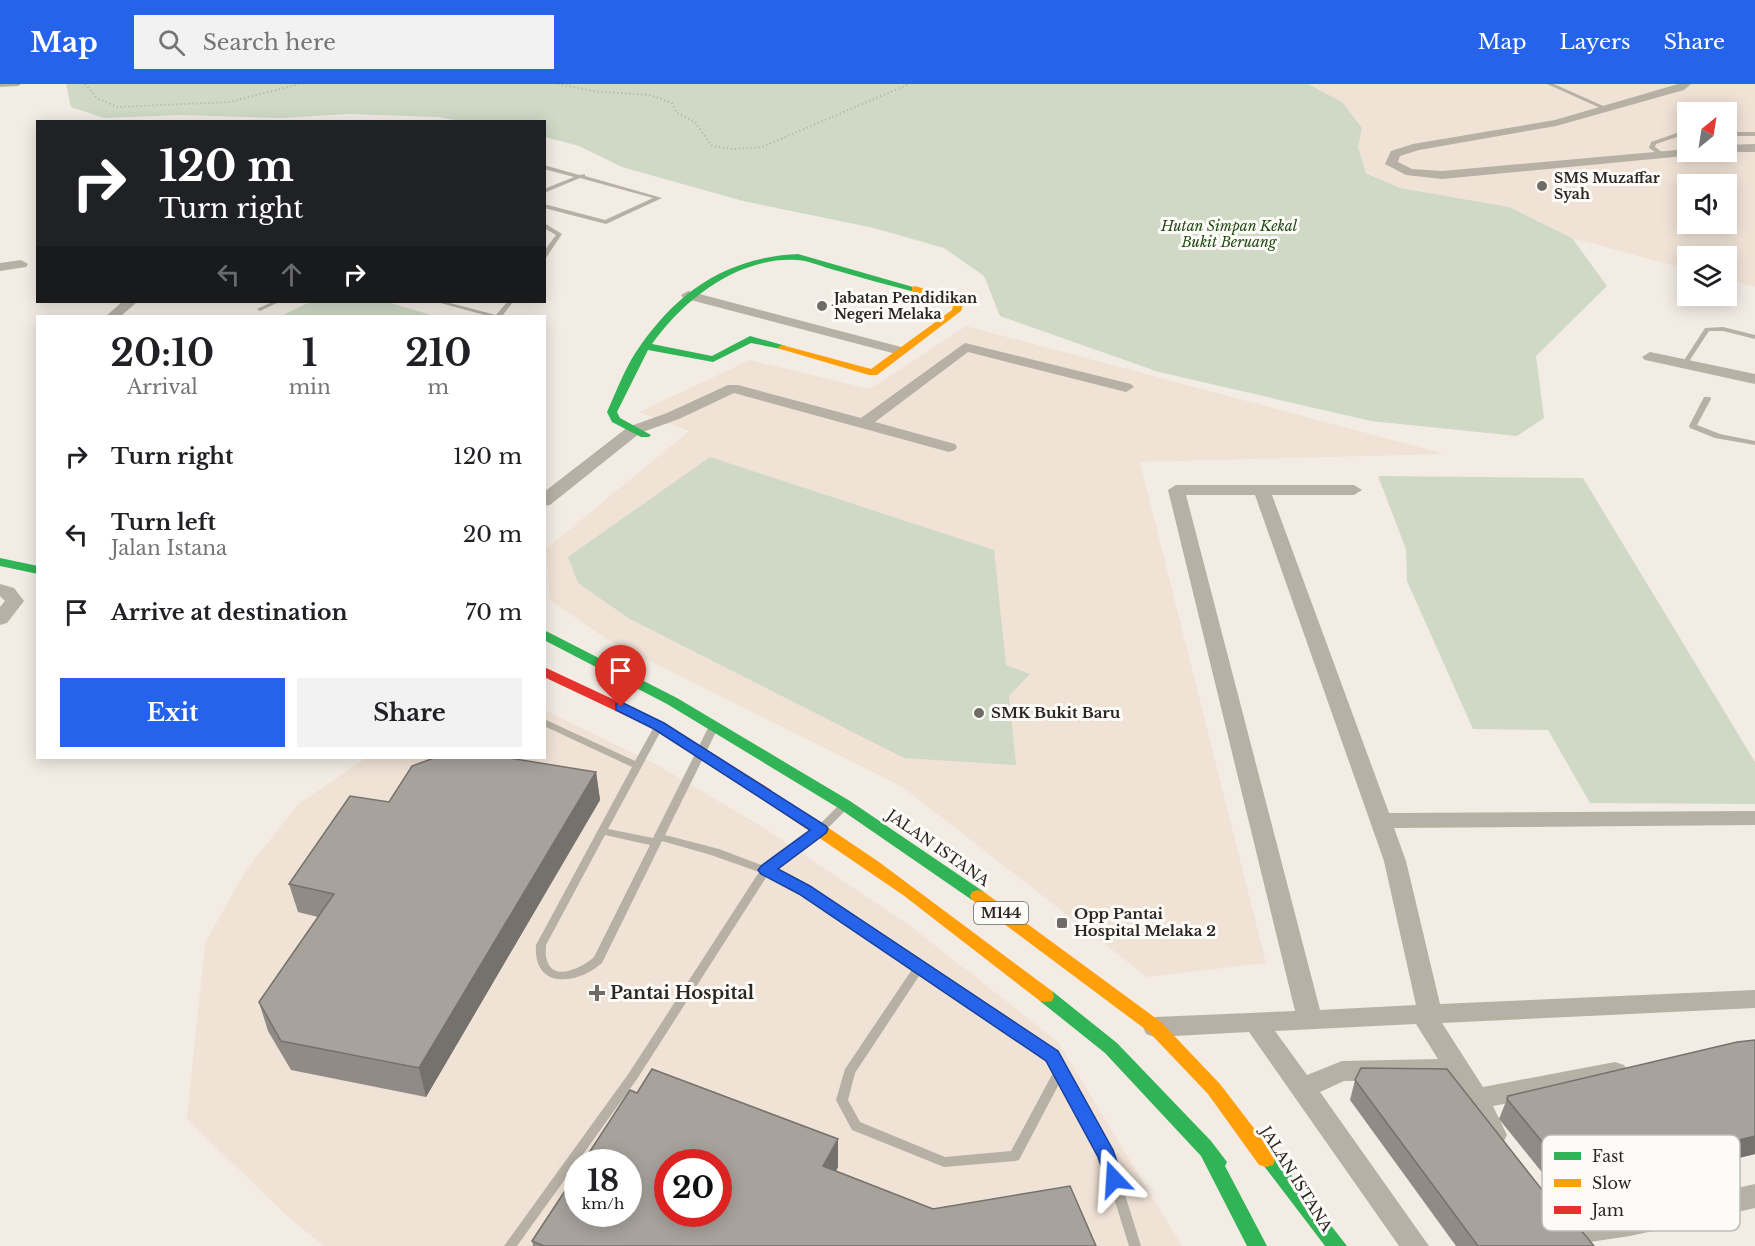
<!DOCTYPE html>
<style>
body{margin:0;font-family:"Libre Baskerville",serif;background:#f2f2f2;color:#202124;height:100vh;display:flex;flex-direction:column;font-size:22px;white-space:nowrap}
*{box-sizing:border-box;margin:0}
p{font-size:20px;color:#757577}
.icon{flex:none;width:33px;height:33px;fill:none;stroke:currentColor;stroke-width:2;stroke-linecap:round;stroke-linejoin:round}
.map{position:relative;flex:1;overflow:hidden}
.side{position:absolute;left:36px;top:231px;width:510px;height:444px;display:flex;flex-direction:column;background:#fff;border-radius:0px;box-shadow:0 3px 15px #0003}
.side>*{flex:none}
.banner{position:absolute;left:36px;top:36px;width:510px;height:183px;border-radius:0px;box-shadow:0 3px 15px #0003;background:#202124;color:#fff;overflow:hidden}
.needle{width:39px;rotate:30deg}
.buttons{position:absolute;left:1677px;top:18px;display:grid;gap:12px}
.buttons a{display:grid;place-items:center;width:60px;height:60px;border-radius:0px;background:#fff;box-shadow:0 3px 15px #0003;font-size:30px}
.speed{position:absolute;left:564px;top:1065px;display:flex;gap:12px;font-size:30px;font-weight:700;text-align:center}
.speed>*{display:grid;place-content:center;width:78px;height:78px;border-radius:50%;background:#fff;box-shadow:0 3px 15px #0003;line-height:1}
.speed small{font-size:15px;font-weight:400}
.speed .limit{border:9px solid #d22;background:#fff;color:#111}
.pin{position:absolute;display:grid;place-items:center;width:51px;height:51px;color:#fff;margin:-62px -26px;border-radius:50% 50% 50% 0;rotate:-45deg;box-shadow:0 0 6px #0007}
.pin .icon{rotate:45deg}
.me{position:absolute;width:66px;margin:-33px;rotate:340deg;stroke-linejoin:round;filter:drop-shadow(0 0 4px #0008)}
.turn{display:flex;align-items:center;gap:21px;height:126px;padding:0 24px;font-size:27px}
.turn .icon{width:78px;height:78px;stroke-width:2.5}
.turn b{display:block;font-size:42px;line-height:51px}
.lanes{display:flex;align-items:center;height:57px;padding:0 24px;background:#0003;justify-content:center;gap:30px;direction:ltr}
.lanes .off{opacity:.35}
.eta{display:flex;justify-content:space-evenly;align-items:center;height:102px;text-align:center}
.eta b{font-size:36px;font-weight:800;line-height:42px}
.cta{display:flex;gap:12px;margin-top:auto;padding:12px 24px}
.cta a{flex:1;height:69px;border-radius:0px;background:#2563eb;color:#fff;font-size:24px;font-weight:800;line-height:69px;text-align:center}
.cta a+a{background:#f2f2f2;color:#202124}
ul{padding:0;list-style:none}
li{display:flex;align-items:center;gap:18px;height:78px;padding:0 24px}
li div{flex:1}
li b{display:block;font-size:22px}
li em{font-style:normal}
header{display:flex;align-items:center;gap:36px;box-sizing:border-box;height:84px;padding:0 30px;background:#2563eb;color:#fff}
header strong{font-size:28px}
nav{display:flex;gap:33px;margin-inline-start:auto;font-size:21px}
.search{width:420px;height:54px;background:#f2f2f2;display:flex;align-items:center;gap:15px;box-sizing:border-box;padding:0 21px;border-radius:0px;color:#757577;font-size:22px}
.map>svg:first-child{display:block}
.built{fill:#f0e2d5;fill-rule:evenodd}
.green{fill:#cfd9c6}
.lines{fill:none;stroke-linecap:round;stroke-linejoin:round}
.path{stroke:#b2ada4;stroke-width:2;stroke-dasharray:1 3;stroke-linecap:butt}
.lane{fill:#b6b0a5;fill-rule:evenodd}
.street{fill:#b6b0a5;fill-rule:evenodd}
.fast{fill:#30b455;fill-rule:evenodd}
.slow{fill:#ff9f0a;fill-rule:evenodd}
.jam{fill:#e5322d;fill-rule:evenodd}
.wall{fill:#908b86}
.shaded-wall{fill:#75716d}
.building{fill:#a7a29c;stroke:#75716d;stroke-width:1.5;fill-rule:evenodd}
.route{fill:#2563eb;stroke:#184099;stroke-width:1.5}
.poi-dot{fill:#716b66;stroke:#fdfbf8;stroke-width:2}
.labels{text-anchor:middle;stroke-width:6;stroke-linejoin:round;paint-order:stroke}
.far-poi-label{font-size:14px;font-weight:bold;fill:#2b2622;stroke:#fdfbf8;text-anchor:start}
.far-park-label{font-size:14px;font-style:italic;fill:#214a13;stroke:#fdfbf8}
.shield{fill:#fdfbf8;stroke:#6a6662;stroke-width:1.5}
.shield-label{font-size:14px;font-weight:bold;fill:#2b2622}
.poi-label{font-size:15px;font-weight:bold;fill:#2b2622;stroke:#fdfbf8;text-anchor:start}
.street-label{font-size:15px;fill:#2b2622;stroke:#fdfbf8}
.near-poi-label{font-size:18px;font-weight:bold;fill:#2b2622;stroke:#fdfbf8;text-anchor:start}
.key{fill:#fdfbf8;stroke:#bebbb8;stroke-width:1.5}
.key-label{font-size:16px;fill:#2b2622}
</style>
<header>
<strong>Map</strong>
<div class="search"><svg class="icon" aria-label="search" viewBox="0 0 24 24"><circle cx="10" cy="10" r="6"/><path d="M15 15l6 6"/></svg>Search here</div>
<nav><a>Map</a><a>Layers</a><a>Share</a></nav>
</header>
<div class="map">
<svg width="1755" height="1162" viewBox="0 0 1755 1162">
<rect width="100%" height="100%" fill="#f3ece5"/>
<!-- built -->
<path class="built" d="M1308,0H1755V203L1727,195L1726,172H1688L1687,185L1572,154L1509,123L1400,104L1366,88L1342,18ZM1688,28H1726V68H1688ZM1688,100H1726V140H1688Z
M966,242L1445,370L1140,378L1266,879L1147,893L901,702L608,556L550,516L546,465L689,347L639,328L750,276L870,305Z
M545,626L659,682L764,744L909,841L1058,958L1182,1162H324L288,1133L187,1035L205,859L245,788L297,721L366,674H544ZM578,1078H628V1130H578ZM668,1078H718V1130H668Z"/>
<!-- green -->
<path class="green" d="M66,0H1308L1342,18L1362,44L1358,63L1366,89L1400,104L1509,123L1572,154L1607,202L1536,272L1544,334L1517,352L1371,337L1159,288L1000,232L984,192L944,164L874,144L743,117L622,83L579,62L545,53L544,38H465L438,33L348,30L280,34L181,31L104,34L71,23Z
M310,218H388L434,232H281Z
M710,373L994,466L1006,581L1030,590L1009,612L1016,681L904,674L630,535L578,499L568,473Z
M1378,392L1583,394L1755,678V720L1590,719L1548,646L1473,645L1407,497L1406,465Z"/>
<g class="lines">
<!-- path -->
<path class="path" d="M85,0L97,14L117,23L230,18L299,0
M558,0L600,8L650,11L672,19L677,29L694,37L712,62L733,65L762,63L909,0"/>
<!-- lane -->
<path class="lane" d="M0,0H21L18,2L0,3Z
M1547,0H1554L1610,25L1605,26Z
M1726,48H1755V52H1726Z
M1677,49H1688V53H1677L1656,60L1655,63L1662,68V70H1658L1649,64L1651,58Z
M544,81L579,91L585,90V92L662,114L606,140L544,124V120L605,136L653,114L580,94L544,109V105L574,93L544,85Z
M544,139L562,150L546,174L544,175V167L556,151L544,144Z
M272,218H279L262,226L260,227L257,225Z
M437,218H446L496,231L507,218H513L502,232H488Z
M1723,243L1755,251V255L1723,247H1709L1686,282H1682L1681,281L1705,244Z
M1704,313H1710L1711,315L1697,341L1720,350L1755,357V361L1715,354L1690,344L1689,342Z
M544,635L635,677L655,641H661L663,643L608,745L653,754L708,644L713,641L718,644L665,751L719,765L764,782L817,743L840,720H848L849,722L848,724L825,747L773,786L809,803L1056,969L1113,1072L1141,1162H1129L1101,1073L1060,998L1019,1076L1015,1077L944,1083L852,1046L836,1016L845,985L913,884L801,809L767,792L637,995L517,1162H504L629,989L759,788L711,771L662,757L602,879C577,901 533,906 536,861L632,683L544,642ZM605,751L650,761L594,873C583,883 553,899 547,876C545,871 546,866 546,861ZM921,889L1048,975L1054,987L1011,1067L945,1073L860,1038L848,1016L855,989Z"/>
<!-- street -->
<path class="street" d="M1678,0H1691L1684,6L1556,42L1419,66L1400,72L1398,78L1412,85L1442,87L1688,65V68H1697L1695,71L1442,95L1406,91L1385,80L1391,67L1413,60L1555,36Z
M1755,60V68H1722H1726V61Z
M21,176L28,180L26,183L0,187V179Z
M688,207L905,264L907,267L900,271L683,214L681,211Z
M122,218H137L121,232H106Z
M965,259L1131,300L1134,303L1126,308L968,268L875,338L955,360L957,363L955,366L949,368L734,309L679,335L640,349L550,421L544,422V408L628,343L667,329L728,301H738L861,334Z
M1650,268L1755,290V300L1645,276L1642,273Z
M1176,401H1354L1362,406L1354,411H1272L1389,729L1755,727V741L1394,744L1406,777L1440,920L1755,906V924L1442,939L1483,1003L1615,978L1624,981L1628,988L1624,995L1615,998L1493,1022L1507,1051L1503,1059C1478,1068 1473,1038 1466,1020C1462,1011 1456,1003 1451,995L1344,997L1320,1008L1429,1162H1399L1249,948L1155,953L1146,950L1143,943L1146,936L1155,933L1295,927L1168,406ZM1186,411H1255L1384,777L1416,921L1320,926ZM1416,940L1438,975L1342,977L1307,991L1275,947Z
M0,500L14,504L24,517L7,539L0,541V523L5,517L0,512Z
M1755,1100V1124L1630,1152L1583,1159L1554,1149L1544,1133L1548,1125L1558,1121L1583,1135L1630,1128Z"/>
<!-- fast -->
<path class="fast" d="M798,170L920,205L915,208C887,201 859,193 831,185C820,182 807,176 796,176C738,173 684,215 652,260L712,272L750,252L786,262V266L751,259L713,278L648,266L617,328L620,334L651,351L649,353H641L612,338L607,328C617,306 626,281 640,262C679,206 729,173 798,170Z
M0,474L38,482V490L0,482Z
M544,546L677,614L850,717L984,808L986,812L984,816H972L840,725L667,620L544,556Z
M1046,906L1052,907L1117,959L1211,1057L1227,1078L1225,1082L1267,1162H1247L1201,1072L1105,969L1040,917L1038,912L1040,907Z
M1254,1048L1260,1051L1347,1162H1325L1248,1061L1245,1056L1248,1051Z"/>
<!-- slow -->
<path class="slow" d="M915,202L953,213L963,221L961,227L877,291H869L777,264L782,261L871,285L952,226L953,222L947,217L912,207V203Z
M766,705L808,730L879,778L1052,907L1054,912L1052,917L1046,918L1040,917L903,811L761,714L759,710L761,706Z
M978,806L984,808L1161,938L1220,1000L1273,1069L1275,1075L1273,1081L1266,1083L1259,1081L1208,1010L1149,948L972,816L970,812L972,808Z"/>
<!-- jam -->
<path class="jam" d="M544,583L664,639L771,706L773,710L771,714H761L654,645L544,593Z"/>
</g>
<!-- wall -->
<path class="wall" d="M596,688L600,716L426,1013L291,986L268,947L259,918L318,833L298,828L289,800L389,718Z
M1755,956V1070L1565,1117L1499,1035L1507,1015Z
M1355,996L1561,1130L1594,1162H1456L1350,1016Z
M637,1009L838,1055V1083L836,1087L933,1125L1096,1162H533L532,1157Z"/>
<!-- shaded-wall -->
<path class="shaded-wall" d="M596,688L600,716L426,1013L419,984Z
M1755,1052V1070L1565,1117L1574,1097Z
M838,1055V1083L823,1110V1082Z"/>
<!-- building -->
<path class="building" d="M434,674H509L596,688L419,984L281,957L259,918L334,810L289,800L350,712L389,718L412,682Z
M1755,956V1052L1574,1097L1507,1015L1508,1012L1737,958Z
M1361,984L1447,985L1561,1130L1571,1134L1594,1162H1478L1355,996Z
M652,985L838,1055L823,1082L933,1125L1070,1102L1096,1162H544L532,1157L578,1087V1130H628V1078H583L630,1006L637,1009ZM668,1078H718V1130H668Z"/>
<!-- route -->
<path class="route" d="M621,618L664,639L826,742L828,745L826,749L778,785L810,802L1058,967L1113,1066L1123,1095L1120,1100L1114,1103L1107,1100L1098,1073L1046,977L799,810L761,790L758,786L761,782L810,746L654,645L616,626V620Z"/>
<!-- markers -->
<g class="poi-dot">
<circle cx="1542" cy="102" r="6"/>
<circle cx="822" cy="222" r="6"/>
<circle cx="979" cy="629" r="6"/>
<rect x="1056" y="833" width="12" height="12" rx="3"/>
<path d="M594 900h6v6h6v6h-6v6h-6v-6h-6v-6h6z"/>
</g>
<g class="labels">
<!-- far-poi labels -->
<g class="far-poi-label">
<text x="1554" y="99">SMS Muzaffar<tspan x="1554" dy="16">Syah</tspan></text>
<text x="834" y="219">Jabatan Pendidikan<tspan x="834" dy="16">Negeri Melaka</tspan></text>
</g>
<!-- far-park labels -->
<g class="far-park-label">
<text x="1229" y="147">Hutan Simpan Kekal<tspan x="1229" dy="16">Bukit Beruang</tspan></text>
</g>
<!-- shield labels -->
<rect class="shield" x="974" y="818" width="54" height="22" rx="4.5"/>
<g class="shield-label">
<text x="1001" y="834">M144</text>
</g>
<!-- poi labels -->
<g class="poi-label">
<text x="991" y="634">SMK Bukit Baru</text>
<text x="1074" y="835">Opp Pantai<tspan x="1074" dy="17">Hospital Melaka 2</tspan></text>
</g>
<!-- street labels -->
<g class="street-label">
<text transform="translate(938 764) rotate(35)" y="5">JALAN ISTANA</text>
<text transform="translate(1296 1095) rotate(58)" y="5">JALAN ISTANA</text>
</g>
<!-- near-poi labels -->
<g class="near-poi-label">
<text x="610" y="915">Pantai Hospital</text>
</g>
</g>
<!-- legend -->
<rect x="1542" y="1051" width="198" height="96" rx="9" class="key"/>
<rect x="1554" y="1068" width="27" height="8" fill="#30b455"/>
<rect x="1554" y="1095" width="27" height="8" fill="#ff9f0a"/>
<rect x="1554" y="1122" width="27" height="8" fill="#e5322d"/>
<g class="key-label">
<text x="1592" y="1078">Fast</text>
<text x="1592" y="1105">Slow</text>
<text x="1592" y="1132">Jam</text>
</g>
</svg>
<div class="buttons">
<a><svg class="needle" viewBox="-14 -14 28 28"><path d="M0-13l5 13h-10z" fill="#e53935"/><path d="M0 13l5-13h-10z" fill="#757577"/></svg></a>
<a><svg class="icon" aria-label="sound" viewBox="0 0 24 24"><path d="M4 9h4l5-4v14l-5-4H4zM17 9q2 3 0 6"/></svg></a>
<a><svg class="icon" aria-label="layers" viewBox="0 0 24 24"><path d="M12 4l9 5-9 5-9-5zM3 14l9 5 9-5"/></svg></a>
</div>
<div class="speed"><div>18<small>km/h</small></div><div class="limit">20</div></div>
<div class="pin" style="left:621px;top:623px;background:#d93025"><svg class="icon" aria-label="arrive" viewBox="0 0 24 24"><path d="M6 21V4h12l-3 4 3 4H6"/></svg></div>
<svg class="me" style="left:1114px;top:1095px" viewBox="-20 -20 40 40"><path d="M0-17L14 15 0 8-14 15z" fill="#2563eb" stroke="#fff" stroke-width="4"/></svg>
<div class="banner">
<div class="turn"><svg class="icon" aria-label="right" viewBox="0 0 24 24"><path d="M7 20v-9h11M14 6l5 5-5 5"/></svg><div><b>120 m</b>Turn right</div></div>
<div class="lanes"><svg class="icon off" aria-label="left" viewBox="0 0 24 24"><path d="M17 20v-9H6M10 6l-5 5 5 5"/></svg><svg class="icon off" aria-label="ahead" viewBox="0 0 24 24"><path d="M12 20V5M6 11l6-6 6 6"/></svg><svg class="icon" aria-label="right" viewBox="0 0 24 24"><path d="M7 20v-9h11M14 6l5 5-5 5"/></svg></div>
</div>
<section class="side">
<div class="eta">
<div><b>20:10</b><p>Arrival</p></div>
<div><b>1</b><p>min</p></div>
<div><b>210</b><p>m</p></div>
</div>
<ul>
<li><svg class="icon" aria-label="right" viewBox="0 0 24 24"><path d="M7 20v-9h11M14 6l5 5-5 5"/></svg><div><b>Turn right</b></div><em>120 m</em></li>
<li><svg class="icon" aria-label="left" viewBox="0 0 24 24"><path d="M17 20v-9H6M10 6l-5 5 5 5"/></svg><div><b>Turn left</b><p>Jalan Istana</p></div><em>20 m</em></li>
<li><svg class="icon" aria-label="arrive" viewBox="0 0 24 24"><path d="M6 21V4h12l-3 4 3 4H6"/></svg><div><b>Arrive at destination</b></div><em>70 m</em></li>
</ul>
<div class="cta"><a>Exit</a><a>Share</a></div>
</section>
</div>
